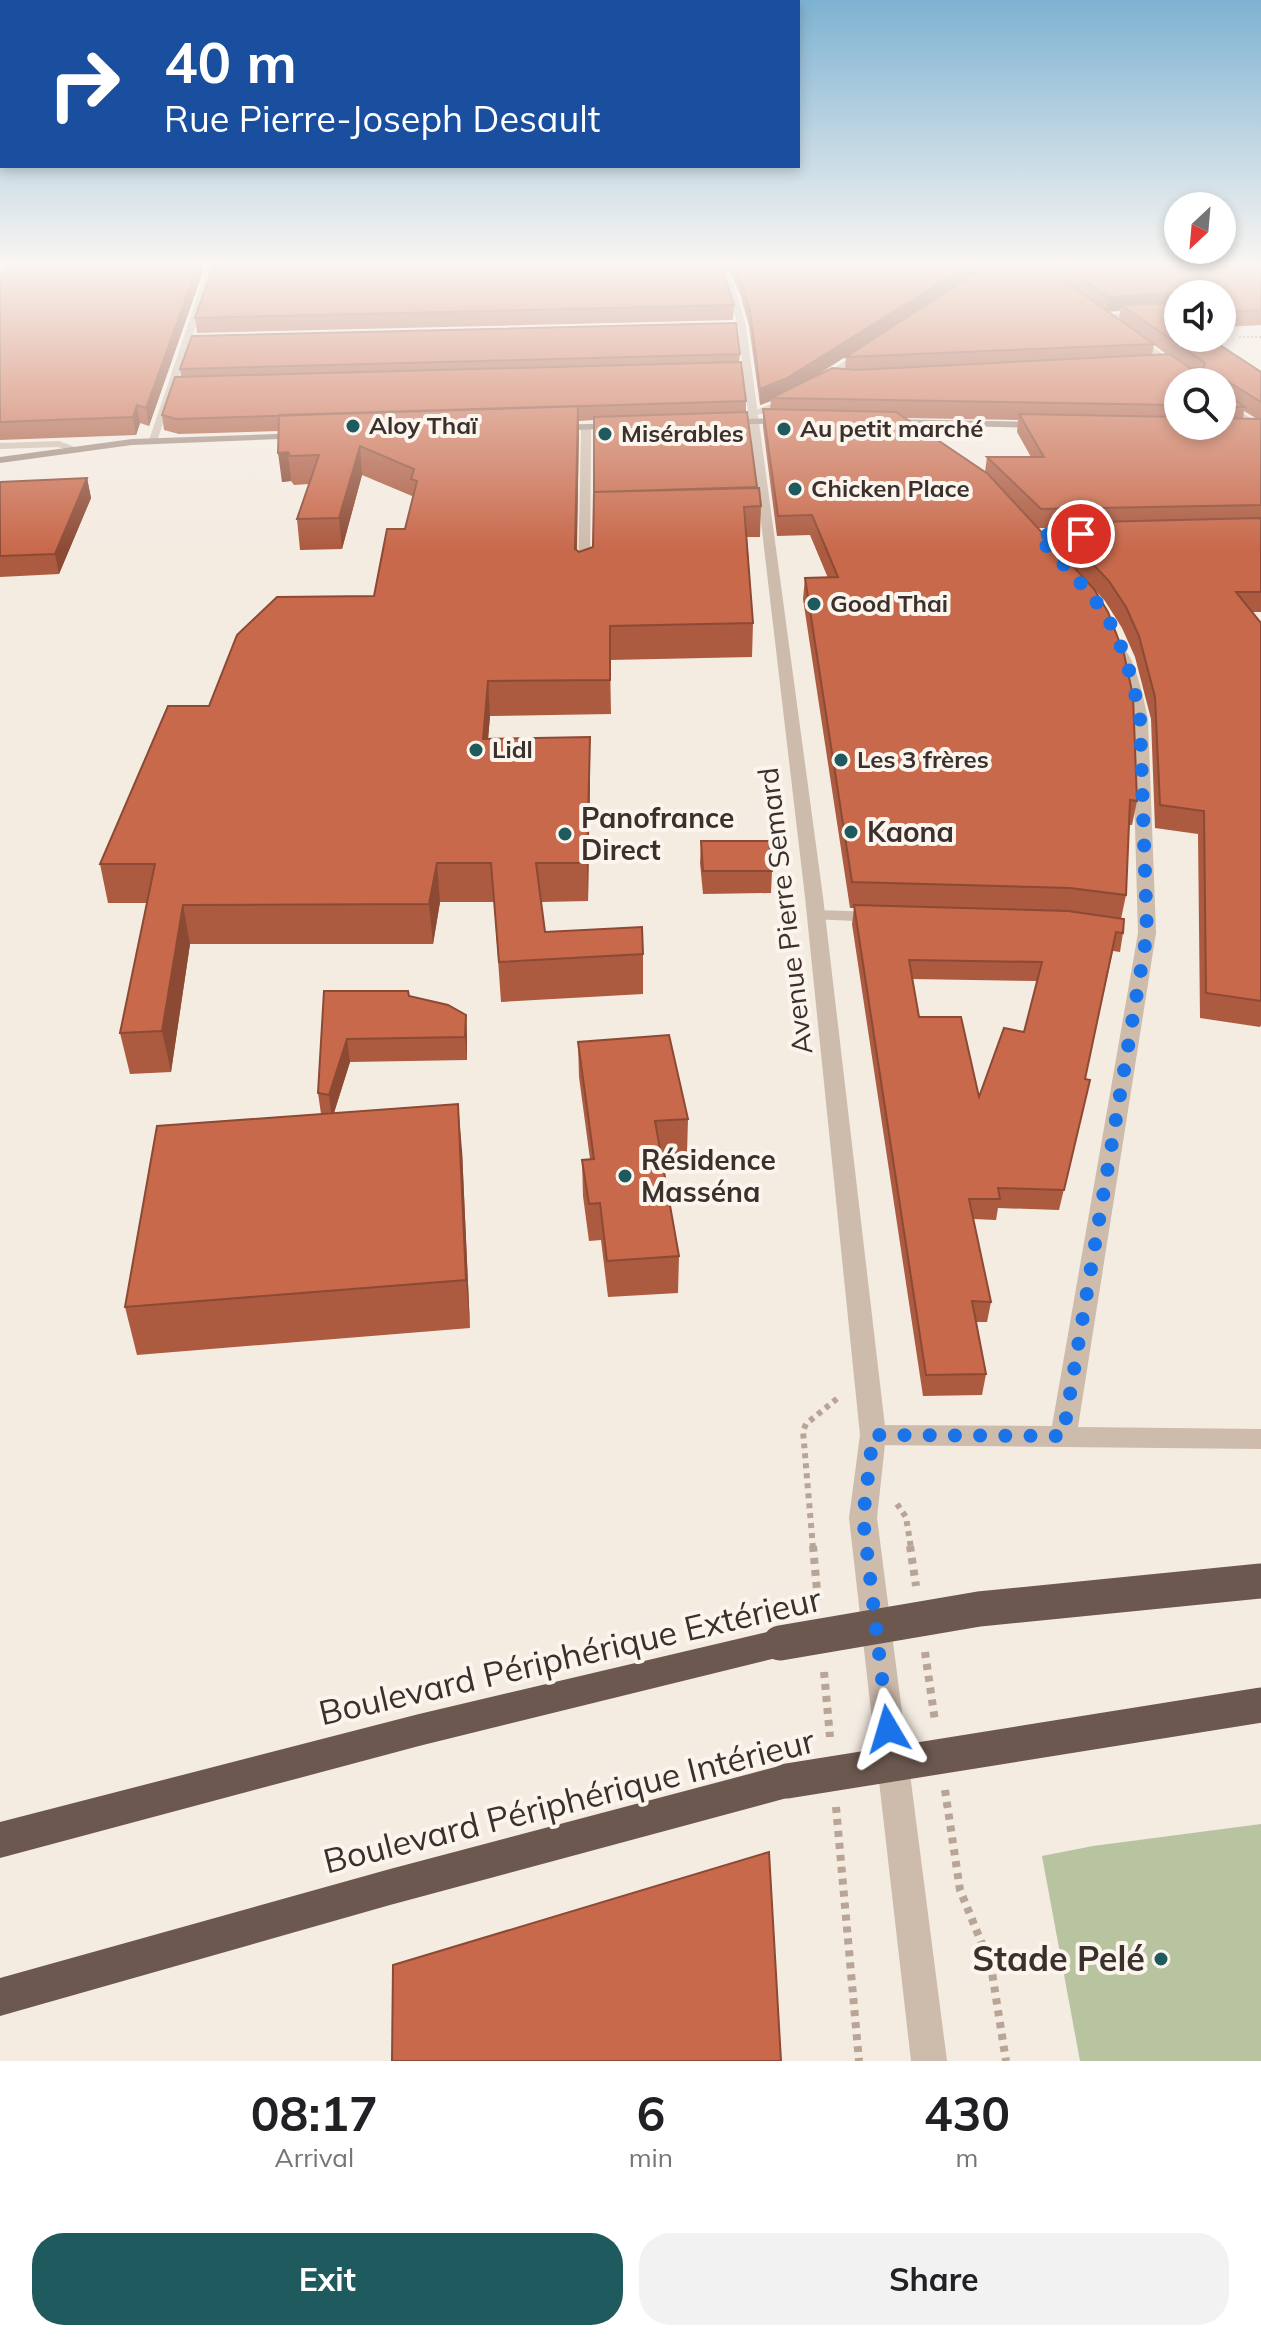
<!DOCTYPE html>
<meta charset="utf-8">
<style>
body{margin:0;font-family:Mulish,sans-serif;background:#f2f2f2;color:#202124;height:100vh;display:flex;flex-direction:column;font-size:30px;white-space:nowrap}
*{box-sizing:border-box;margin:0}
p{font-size:26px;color:#757577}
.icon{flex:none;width:44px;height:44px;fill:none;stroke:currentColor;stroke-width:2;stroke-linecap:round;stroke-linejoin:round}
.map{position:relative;height:2061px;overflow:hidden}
.side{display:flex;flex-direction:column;background:#fff;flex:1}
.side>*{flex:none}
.guide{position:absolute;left:0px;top:0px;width:800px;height:168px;box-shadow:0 4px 12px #0003;background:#1a4fa0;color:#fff;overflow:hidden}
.needle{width:52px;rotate:206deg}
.controls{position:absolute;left:1164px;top:192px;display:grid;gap:16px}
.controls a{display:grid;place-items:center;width:72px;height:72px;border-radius:50%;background:#fff;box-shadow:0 4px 12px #0003;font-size:40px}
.pin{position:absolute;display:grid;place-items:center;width:68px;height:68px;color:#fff;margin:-34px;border:4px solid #fff;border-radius:50%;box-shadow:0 2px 8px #0007}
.me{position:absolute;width:88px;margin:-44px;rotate:353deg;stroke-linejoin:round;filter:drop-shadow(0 0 6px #0008)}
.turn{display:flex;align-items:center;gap:28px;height:168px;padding:0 32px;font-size:36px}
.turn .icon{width:104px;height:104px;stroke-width:2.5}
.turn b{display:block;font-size:56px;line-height:68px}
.eta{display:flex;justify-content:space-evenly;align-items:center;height:136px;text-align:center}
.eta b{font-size:48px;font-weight:700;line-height:56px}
.cta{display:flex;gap:16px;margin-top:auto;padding:16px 32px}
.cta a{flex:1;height:92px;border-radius:32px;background:#1f5a5e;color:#fff;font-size:32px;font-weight:700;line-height:92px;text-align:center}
.cta a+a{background:#f2f2f2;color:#202124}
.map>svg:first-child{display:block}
.green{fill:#b8c4a0}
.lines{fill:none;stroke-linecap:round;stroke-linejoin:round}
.path-far2{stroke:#b9a596;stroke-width:2;stroke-dasharray:2 2;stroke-linecap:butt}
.path-far1{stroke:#b9a596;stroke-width:6;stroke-dasharray:5 5;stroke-linecap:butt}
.path{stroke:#b9a596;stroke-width:8;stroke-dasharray:6 6;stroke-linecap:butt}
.service{fill:#cdbbac;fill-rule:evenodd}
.minor{fill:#cdbbac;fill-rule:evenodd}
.tertiary{fill:#cdbbac;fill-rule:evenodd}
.secondary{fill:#a18a7d;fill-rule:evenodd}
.trunk{fill:#6c584f;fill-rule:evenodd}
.trunk-bridge{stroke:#6c584f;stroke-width:35}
.wall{fill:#ac5a40;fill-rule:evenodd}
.shaded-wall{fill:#8c4a34}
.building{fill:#c8694b;stroke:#8c4a34;stroke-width:2;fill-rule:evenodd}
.route{stroke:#1a73e8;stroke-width:14;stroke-dasharray:0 25.2}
.poi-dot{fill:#1f5a5e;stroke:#fbf5ee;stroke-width:3}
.labels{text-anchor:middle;stroke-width:8;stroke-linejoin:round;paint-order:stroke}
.far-poi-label{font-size:24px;font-weight:bold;fill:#3b302b;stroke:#fbf5ee;text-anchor:start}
.poi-label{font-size:28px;font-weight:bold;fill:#3b302b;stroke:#fbf5ee;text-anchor:start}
.street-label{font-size:28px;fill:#3b302b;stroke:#fbf5ee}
.near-street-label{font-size:34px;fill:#3b302b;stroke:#fbf5ee}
.near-poi-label{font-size:34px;font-weight:bold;fill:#3b302b;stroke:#fbf5ee;text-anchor:end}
</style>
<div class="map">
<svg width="1261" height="2061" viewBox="0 0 1261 2061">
<rect width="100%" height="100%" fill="#f4ebe1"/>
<!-- green -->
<path class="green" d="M1261,1824V2061H1080L1042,1856L1093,1846Z"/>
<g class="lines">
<!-- path-far2 -->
<path class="path-far2" d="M1239,337H1261"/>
<!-- path-far1 -->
<path class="path-far1" d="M897,1504L906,1517L911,1548
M813,1548L803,1431L806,1424L839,1397"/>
<!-- path -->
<path class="path" d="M813,1546L818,1602
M910,1546L916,1586
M925,1652L935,1721
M824,1672L830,1737
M945,1790L960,1890L991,1966L1006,2061
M836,1807L859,2061"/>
<!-- service -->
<path class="service" d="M1178,309V315L1104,318L1100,315Z
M586,424L591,427L590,578L584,582L578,578L581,427Z
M59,441L80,449L75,452L58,447L0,449V443Z"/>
<!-- minor -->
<path class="minor" d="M240,266L243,270L214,271L157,441L148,443L206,271L172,269Z
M1128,333H1134L1200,382H1189L1128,337Z
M866,348L869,353C849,366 769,425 749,413L788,397Z
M1222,399L1261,425V433L1222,407Z
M1119,645C1135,652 1144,701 1148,719L1156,933L1078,1427L1261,1429V1449L873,1445L864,1442L860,1435L864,1428L873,1425L1052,1426L1138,933L1132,719L1127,689L1112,649Z
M816,910L880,912L889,917L880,922L810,919L807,915Z"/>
<!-- tertiary -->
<path class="tertiary" d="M703,262C734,261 739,303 746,326L823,897L886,1435L877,1518L947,2061H911L849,1518L860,1435L805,897L738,326L723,278Z"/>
<!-- secondary -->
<path class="secondary" d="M790,418L794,419V423L722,425L717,422L722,419Z
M886,419L1042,422L1047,425L1042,428L882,424V420Z
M619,423L624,426L623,428L555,431L550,428L555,425Z
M303,433L308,436L307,438L132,445L0,463V457L132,439Z"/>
<!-- trunk -->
<path class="trunk" d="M780,1629L792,1633L796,1643L792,1653L780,1657L419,1746L0,1858V1822L419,1714Z
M787,1764L799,1769L804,1781L799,1793L787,1798L390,1905L0,2016V1978L390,1869Z"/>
<!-- trunk-bridge -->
<path class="trunk-bridge" d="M780,1643L979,1609L1261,1581
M787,1781L1261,1705"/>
</g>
<!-- wall -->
<path class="wall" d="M124,262H200L202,274L149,426L140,423L136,435L0,440V276Z
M215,262H1261V325L1222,327V294H1178V338L1261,372V612H1252L1261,623V1025L1260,1027L1200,1018L1198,834L1155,828L1151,719L1135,657L1122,628L1105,601L1095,590L1137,801L1132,825H1129L1126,895L1121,919L1123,933L1120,952L1113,951L1085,1079L1090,1080L1059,1210L998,1208L996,1220L973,1219L991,1302L987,1322H976L986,1374L982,1395L923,1396L852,924L854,908H850L803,599L805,578H828L810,535L777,536L763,427V409L770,410L771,401L760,405L749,326L740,294L731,274L721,266L734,305L733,320L197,333L195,318ZM1108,311H1120L1119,319ZM1154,345L1166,354L1152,355ZM859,348L846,357L845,369L814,377ZM1178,382H1222V426H1178ZM1244,411L1257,419L1243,418ZM905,418L1018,420L1017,432L1031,457H987L985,472ZM1038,528H1053L1051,542ZM912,979L1037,981L1024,1032L979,1097L919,1017Z
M740,354L739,362L746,401V412L756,488L761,506L760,537H747L753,623L752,657L610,660L611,714L490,716L488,739L590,737V774L588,901L541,902L545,932L643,954V994L501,1002L494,902H440L433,944H190L171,1072L130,1074L120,1033L147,903H108L100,864L209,706L374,596L405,529L413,498L412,496L362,475L342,549L300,550L297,519L309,484L294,485L291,481L282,482L279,431L179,434L164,430L162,415L181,377L180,369ZM594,420L593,547L579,552L577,550L579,421Z
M87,478L91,498L59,574L0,577V482Z
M701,841L772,871L771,893L703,894L700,863Z
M324,991L409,996L466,1015L467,1038V1060L350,1062L334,1113L462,1150L470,1328L137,1355L125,1307L321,1114L318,1093Z
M578,1042L688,1119L687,1154L661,1156L679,1256L678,1293L608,1297L601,1240L589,1241L583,1196L582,1160L590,1159L579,1077Z"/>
<!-- shaded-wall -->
<path class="shaded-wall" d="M199,262H200L202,274L149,426L146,408Z
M973,262H994L787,394L771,398V401L760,405V389Z
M1183,292L1182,294H1178V307L1121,305L1120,311L1106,312L1108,297Z
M137,405L140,423L136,435L133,417Z
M578,406L579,433L576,581L575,549Z
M360,446L362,475L342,549L339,518Z
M288,452L291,481L282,482L278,453Z
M87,478L91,498L59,574L55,554Z
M488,681L490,716L485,775L483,739Z
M590,737V774L588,901L587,863Z
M437,863L440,902L433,944L429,904Z
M183,905L190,944L171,1072L162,1031Z
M466,1015L467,1038V1060L465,1037Z
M347,1039L350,1062L332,1119L329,1095Z
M458,1104L462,1150L470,1328L466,1280Z"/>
<!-- building -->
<path class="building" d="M124,262H199L146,408L137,405L133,417L0,422V276L8,265Z
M215,262H716L721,266L734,305L195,318Z
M732,262H973L787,378L760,389L750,311L741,280Z
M992,262H1038L1154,344L846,357Z
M1057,262H1261V310L1222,312V294H1182L1183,292L1108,297Z
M1178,303V338H1209L1261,372V402L1225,380L1224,393L1245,407L1222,406V382H1178V405L771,398L832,368L856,370L1170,354L1190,368L1203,369L1205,363L1121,305Z
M736,323L740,354L180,369L192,336Z
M741,362L746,401L176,419L162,415L175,377Z
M578,406L575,549L579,552L593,547L594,492L759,488L761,506L744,507L753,623L610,626V680L488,681L483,739L590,737L587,863H536L545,932L642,927L643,954L499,962L491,863H437L429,904L183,905L162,1031L120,1033L155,864H100L168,706H209L237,635L277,597L374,596L387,529H405L417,481L411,479L414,469L360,446L339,518L297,519L319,455L290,456L288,452L278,453L279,415Z
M763,409L896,412L988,474L1094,589L1108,612L1124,654L1133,696L1137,801L1130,800L1126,895L1070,888L852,882L805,578L838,577L812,515L778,516Z
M747,412L757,487L594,492V417Z
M1019,414L1178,417V426H1222V418L1261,419V505L1041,509L987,457H1044Z
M87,478L55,554L0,556V482Z
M1261,518V592H1236L1261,623V1001L1206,993L1204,811L1160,805L1155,697L1139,636L1126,607L1109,581L1054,523Z
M701,841H769L772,871H703Z
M854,905L1068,911L1124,919L1123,933L1116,932L1085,1079L1090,1080L1064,1190L998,1188L1000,1199H969L991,1302L972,1301L986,1374L926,1375ZM909,960L1042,962L1024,1032L1004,1028L979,1097L961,1017H919Z
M324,991H408L409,996L448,1005L466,1015L465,1037L347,1039L329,1095L318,1093Z
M669,1035L688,1119L655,1121L679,1256L607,1261L600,1203L589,1204L582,1160L594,1159L578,1042Z
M458,1104L466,1280L125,1307L157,1126Z
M769,1852L781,2061H392L393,1965Z"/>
<!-- sky -->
<linearGradient id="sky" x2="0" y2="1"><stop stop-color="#7eb2d2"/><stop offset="0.48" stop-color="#faf6f2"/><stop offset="1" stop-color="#faf6f2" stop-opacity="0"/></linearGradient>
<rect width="1261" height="550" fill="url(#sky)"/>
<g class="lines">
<!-- route -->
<path class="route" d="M888,1729L863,1518L873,1435L1063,1436L1147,933L1140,719C1134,683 1122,637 1100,607C1081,581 1057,559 1037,535L1081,534"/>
</g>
<!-- markers -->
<g class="poi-dot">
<circle cx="353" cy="426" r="8"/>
<circle cx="784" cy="429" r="8"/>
<circle cx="605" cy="434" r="8"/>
<circle cx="795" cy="489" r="8"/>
<circle cx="814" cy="604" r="8"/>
<circle cx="476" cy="750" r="8"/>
<circle cx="841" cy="760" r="8"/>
<circle cx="851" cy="832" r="8"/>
<circle cx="565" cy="834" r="8"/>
<circle cx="625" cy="1176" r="8"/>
<circle cx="1161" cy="1959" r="8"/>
</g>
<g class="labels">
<!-- far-poi labels -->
<g class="far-poi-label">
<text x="369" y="434">Aloy Thaï</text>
<text x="800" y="437">Au petit marché</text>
<text x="621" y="442">Misérables</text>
<text x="811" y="497">Chicken Place</text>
<text x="830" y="612">Good Thai</text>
<text x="492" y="758">Lidl</text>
<text x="857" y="768">Les 3 frères</text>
</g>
<!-- poi labels -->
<g class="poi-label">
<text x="581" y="828">Panofrance<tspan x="581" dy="32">Direct</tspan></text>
<text x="867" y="842">Kaona</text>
<text x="641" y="1170">Résidence<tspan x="641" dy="32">Masséna</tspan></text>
</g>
<!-- street labels -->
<g class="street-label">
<text transform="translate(785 911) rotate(-97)" y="10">Avenue Pierre Semard</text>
</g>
<!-- near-street labels -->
<g class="near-street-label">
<text transform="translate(570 1656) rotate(-13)" y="12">Boulevard Périphérique Extérieur</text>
<text transform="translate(569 1801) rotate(-14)" y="12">Boulevard Périphérique Intérieur</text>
</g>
<!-- near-poi labels -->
<g class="near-poi-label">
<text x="1145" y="1971">Stade Pelé</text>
</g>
</g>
</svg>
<div class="controls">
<a><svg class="needle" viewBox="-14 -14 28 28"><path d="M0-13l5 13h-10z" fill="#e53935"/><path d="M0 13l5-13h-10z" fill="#757577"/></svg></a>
<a><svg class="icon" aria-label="sound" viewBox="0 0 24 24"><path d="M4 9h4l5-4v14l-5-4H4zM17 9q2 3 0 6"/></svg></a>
<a><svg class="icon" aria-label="search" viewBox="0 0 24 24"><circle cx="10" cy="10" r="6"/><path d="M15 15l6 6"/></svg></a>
</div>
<div class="pin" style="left:1081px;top:534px;background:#d93025"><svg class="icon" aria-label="arrive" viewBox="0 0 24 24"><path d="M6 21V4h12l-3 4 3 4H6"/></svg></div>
<svg class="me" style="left:888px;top:1729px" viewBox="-20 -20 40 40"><path d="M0-17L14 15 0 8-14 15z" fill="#1a73e8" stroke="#fff" stroke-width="4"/></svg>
<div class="guide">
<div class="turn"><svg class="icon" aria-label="right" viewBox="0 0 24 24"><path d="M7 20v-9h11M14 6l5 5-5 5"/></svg><div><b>40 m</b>Rue Pierre-Joseph Desault</div></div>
</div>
</div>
<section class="side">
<div class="eta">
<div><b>08:17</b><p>Arrival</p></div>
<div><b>6</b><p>min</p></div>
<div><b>430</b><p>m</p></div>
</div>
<div class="cta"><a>Exit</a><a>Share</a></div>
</section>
